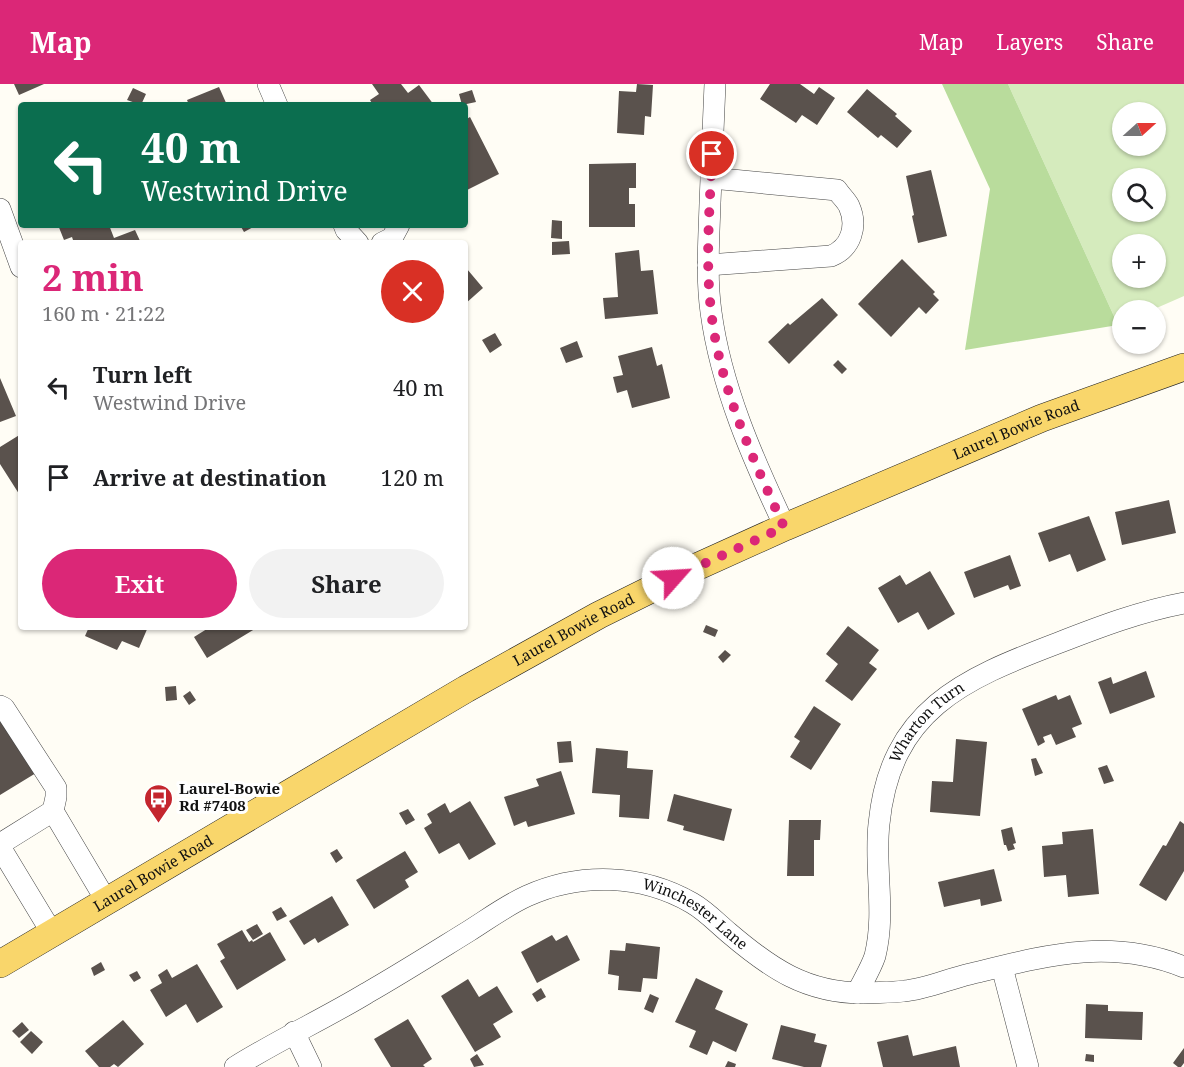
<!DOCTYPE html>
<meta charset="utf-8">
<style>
body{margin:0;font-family:"Noto Serif",serif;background:#f2f2f2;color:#202124;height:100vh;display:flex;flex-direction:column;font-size:22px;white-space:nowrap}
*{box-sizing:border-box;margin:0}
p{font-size:20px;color:#757577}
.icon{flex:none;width:33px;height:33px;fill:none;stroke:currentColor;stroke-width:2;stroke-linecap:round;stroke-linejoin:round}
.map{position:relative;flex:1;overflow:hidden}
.panel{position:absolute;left:18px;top:156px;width:450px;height:390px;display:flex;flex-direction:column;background:#fff;border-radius:6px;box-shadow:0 2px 4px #0004}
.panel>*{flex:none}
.banner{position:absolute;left:18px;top:18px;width:450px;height:126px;border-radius:6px;box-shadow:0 2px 4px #0004;background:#0b6e4f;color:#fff;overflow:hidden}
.needle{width:39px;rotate:69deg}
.tools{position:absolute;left:1112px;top:18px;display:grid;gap:12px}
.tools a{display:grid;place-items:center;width:54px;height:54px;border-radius:50%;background:#fff;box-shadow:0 2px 4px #0004;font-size:30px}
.pin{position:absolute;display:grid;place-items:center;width:51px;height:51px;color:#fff;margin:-26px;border:3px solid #fff;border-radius:50%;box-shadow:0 2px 6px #0007}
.me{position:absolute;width:66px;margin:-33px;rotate:64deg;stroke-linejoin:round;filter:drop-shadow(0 0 4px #0008)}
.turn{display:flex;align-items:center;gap:21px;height:126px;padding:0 24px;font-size:27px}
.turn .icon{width:78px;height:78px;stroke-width:2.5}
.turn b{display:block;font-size:42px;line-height:51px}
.round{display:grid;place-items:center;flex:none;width:63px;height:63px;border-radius:32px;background:#f2f2f2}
.summary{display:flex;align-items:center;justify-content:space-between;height:102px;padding:0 24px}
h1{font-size:36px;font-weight:700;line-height:45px;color:#db2777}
.button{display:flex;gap:12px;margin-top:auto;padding:12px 24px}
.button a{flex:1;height:69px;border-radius:36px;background:#db2777;color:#fff;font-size:24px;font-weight:700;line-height:69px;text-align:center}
.button a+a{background:#f2f2f2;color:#202124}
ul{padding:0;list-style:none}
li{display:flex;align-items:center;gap:18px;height:90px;padding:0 24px}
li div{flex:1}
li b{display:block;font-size:22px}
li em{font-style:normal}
header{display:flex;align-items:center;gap:36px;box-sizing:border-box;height:84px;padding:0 30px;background:#db2777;color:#fff}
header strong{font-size:28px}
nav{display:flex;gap:33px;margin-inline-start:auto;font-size:21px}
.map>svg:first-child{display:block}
.green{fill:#d5ebbd;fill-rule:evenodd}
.forest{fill:#b9dc9c}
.building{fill:#5a524d}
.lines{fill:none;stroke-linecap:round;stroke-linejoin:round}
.minor-casing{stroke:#444;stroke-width:22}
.major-casing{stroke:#222;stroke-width:28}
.minor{stroke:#fff;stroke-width:21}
.major{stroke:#f9d66b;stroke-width:27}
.route{stroke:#db2777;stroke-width:10;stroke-dasharray:0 18}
.labels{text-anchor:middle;stroke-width:6;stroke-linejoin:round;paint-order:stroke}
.street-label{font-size:15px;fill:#111;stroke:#fff}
.poi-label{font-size:15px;font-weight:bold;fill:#111;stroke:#fff;text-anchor:start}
</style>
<header>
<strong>Map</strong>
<nav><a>Map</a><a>Layers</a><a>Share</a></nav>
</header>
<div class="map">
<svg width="1184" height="983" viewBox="0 0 1184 983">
<rect width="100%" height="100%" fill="#fffdf5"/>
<!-- green -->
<path class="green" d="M1008,0H1184V212L1152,226H1122V240L1118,241ZM1122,28H1155V62H1122ZM1122,94H1155V128H1122ZM1122,160H1155V194H1122Z"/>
<!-- forest -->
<path class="forest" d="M942,0H1008L1118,241L965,266L990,105Z"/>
<!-- building -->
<path class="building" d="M14,0H44L19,11Z
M372,0H401L408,9L419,1L434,21H373L370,16L379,10Z
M637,0L653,1L651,33L645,32L644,51L617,49L619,7L636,8Z
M770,0H800L814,10L819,3L835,14L817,41L802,31L796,39L760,15Z
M219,3L227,21H189L187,16Z
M133,4L146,10L141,21L127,16Z
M867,5L897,30L895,32L912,47L897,64L881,51L878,54L847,28Z
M472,6L476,18L462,21L459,10Z
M470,33L499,90L465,107V36Z
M636,79V104H629V120H635V143H589V80Z
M931,86L947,152L918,159L912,132L914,131L906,92Z
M552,136L562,137V155L551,154Z
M58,141H109L114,154L135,146L141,159H74L72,153L64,156Z
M240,141H257L244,148Z
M569,157L570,170L552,171V158Z
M639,166L641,187L653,186L658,230L605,235L603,214L618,213L615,169Z
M902,175L935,208L933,210L939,216L926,230L919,223L891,253L858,220Z
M467,185L483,204L465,220V187Z
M822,214L838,231L789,280L768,258L788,239L790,241Z
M495,249L502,261L490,269L482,256Z
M577,257L583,273L566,279L560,264Z
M652,263L657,282L662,280L670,314L632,324L627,306L617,309L613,293L623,291L618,272Z
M838,276L847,285L842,290L833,281Z
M0,294L16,332L0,338Z
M21,350V413L0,380V363Z
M1169,416L1176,449L1122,461L1115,428Z
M1089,432L1106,476L1077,488L1070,470L1049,478L1038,449Z
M1010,471L1021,502L1010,506L1008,501L974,514L964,488Z
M930,487L955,530L928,546L918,528L898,539L878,504L900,491L906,501Z
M706,541L718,546L715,553L703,548Z
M848,542L879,566L869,579L877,585L852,617L825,597L838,580L826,570Z
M89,543H148L139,564L122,557L117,566L85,552Z
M210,543H258L207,574L194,553Z
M725,566L731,571L723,579L718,573Z
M1146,587L1155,613L1110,630L1098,598L1111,593L1113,600Z
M176,602L177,616L166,617L165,603Z
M190,607L196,616L189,621L183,612Z
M1056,611L1058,616L1070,611L1082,640L1072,644L1076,653L1056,661L1051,650L1043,653L1045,658L1038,662L1022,625Z
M814,622L841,640L811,686L790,673L800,657L794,653Z
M0,637L36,689L0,711Z
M956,655L987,658L980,732L930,728L932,697L953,698Z
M571,657L573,678L559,679L557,658Z
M596,664L628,667L627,684L653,686L649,735L619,733L620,711L592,709Z
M1036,674L1043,689L1035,692L1031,675Z
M1107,681L1114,697L1104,700L1098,684Z
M561,687L575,730L528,743L526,737L514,742L504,713L539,702L536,695Z
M674,710L732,725L724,757L683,746L684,742L667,737Z
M470,717L496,760L469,776L459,759L439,770L424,744L432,739L427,730L445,719L450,729Z
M408,725L415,736L406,741L399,729Z
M789,736H821L820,756H814V792H787Z
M1180,737L1184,740V787L1166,817L1139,801L1163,761L1166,762Z
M1012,743L1016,759L1013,760L1015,765L1008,767L1006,761H1004L1001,746Z
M1093,745L1099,810L1068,813L1066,791L1044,793L1042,762L1063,760L1062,748Z
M337,765L343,774L336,779L330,769Z
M405,767L418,788L405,796L409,803L374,825L356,796Z
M994,785L1002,817L981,822L980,815L944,823L938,798Z
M332,812L349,841L318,859L315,854L304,861L289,837Z
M281,823L287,832L277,837L272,828Z
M257,840L263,850L253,856L246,846Z
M242,846L249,858L252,856L253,858L270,848L286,876L237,906L220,877L225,874L217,860Z
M552,851L556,857L567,851L580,876L537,899L521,868Z
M626,859L660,863L657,895L643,894L641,908L618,906L619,892L608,890L610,866L625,867Z
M101,878L105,886L94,892L91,884Z
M197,880L223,923L197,939L186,920L166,933L150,906L162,899L158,891L167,885L172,894Z
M137,887L141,894L134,898L129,891Z
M696,894L723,907L715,925L748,940L736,968L713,957L707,971L689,963L696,947L675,938Z
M468,895L479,913L497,902L513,928L493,940L501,953L475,968L441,912Z
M541,904L546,913L537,918L532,910Z
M650,910L659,914L653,929L644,925Z
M1086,920L1108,921V927L1143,928L1142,956L1085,954Z
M408,935L432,975L423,981L425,983H391L374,955Z
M123,936L144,960L118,983L114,980L110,983H99L85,967Z
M22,938L29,946L19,954L12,947Z
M781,941L816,950L814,958L827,961L821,983H804L772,975Z
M31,947L43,958L32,970L20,958Z
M908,951L913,972L956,962L960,983H883L877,958Z
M1184,964V979L1181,983H1178L1173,979Z
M477,970L484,981L474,983L470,975Z
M1086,970L1094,971V978L1085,977Z
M728,977L736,980L735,983H725Z"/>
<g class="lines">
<defs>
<g id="minor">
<path d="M268,0L277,21"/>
<path d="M715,0C713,40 712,79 710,119C709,155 706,192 711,228C721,303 753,375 785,443"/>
<path d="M0,125L21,183"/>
<path d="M344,141L346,146L358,159"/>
<path d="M382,159L392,154L399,141"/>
<path d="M708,181L831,172C851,164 858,142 849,122C846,116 840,111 837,106L711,94"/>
<path d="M0,622L4,624L56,704V713L53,727"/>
<path d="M0,760L53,727L107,818"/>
<path d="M0,763L52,849"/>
<path d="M1002,883L1028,983"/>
<path id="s1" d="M857,909C863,897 871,884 875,872C886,828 874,783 879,740C890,626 963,595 1058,559C1099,543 1141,527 1184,519"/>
<path d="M294,948L311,983"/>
<path id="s2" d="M235,983C278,956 324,935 367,909C402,889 435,868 469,847C488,835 507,821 527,812C580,788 642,790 692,819C706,827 717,839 729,849C770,884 806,909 863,909C877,908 891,909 904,907C926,905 948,895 970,890C1044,872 1109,853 1184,883"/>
</g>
<g id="major">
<path id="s3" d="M0,880L466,605L599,531L692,485L785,443L1042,334L1184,283"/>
</g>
</defs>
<!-- minor casing -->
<use href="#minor" class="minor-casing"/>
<!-- major casing -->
<use href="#major" class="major-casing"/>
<!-- minor -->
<use href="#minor" class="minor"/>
<!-- major -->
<use href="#major" class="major"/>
</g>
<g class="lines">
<!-- route -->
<path class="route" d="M673,494L784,443C753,375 719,302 711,226C705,175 710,122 712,70"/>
</g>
<!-- icons -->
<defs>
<symbol id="bus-pin" viewBox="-11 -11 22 30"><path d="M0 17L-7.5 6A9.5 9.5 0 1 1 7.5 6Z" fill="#c4262e" stroke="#fff"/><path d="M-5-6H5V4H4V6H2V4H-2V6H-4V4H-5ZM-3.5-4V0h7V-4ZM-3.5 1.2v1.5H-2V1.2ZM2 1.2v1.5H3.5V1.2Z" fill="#fff"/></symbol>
</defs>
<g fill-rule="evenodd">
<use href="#bus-pin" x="142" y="698" width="33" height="45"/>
</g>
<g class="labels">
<!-- street labels -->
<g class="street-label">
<text dy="5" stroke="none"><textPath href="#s3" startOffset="1150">Laurel Bowie Road</textPath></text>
<text dy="5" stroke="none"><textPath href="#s3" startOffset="664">Laurel Bowie Road</textPath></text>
<text dy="5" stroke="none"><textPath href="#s1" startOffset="290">Wharton Turn</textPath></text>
<text dy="5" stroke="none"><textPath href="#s3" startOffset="178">Laurel Bowie Road</textPath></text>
<text dy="5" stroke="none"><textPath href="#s2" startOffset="518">Winchester Lane</textPath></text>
</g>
<!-- poi labels -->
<g class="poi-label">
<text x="179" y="710">Laurel-Bowie<tspan x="179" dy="17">Rd #7408</tspan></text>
</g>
</g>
</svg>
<div class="tools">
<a><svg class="needle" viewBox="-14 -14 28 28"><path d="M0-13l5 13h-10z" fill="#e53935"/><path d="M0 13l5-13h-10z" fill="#757577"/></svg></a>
<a><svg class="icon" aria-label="search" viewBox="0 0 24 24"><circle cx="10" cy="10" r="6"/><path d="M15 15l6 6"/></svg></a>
<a>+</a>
<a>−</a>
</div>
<div class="pin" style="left:712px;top:70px;background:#d93025"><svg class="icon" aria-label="arrive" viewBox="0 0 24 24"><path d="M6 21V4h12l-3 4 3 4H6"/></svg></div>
<svg class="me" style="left:673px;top:494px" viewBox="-20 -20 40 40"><circle r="19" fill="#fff"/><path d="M0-13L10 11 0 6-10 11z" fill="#db2777"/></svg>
<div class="banner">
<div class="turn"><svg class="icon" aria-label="left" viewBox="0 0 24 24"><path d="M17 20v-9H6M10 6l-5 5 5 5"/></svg><div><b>40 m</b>Westwind Drive</div></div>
</div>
<section class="panel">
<div class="summary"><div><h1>2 min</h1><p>160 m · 21:22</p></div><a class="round" style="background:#d93025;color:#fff"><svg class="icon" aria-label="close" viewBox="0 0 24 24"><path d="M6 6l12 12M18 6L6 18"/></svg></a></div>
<ul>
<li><svg class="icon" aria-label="left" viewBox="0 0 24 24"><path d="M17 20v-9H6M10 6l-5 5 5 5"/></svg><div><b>Turn left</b><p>Westwind Drive</p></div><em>40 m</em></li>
<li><svg class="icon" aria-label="arrive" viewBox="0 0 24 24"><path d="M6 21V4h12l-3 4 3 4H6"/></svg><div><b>Arrive at destination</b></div><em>120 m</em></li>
</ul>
<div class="button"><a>Exit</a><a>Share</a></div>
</section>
</div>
